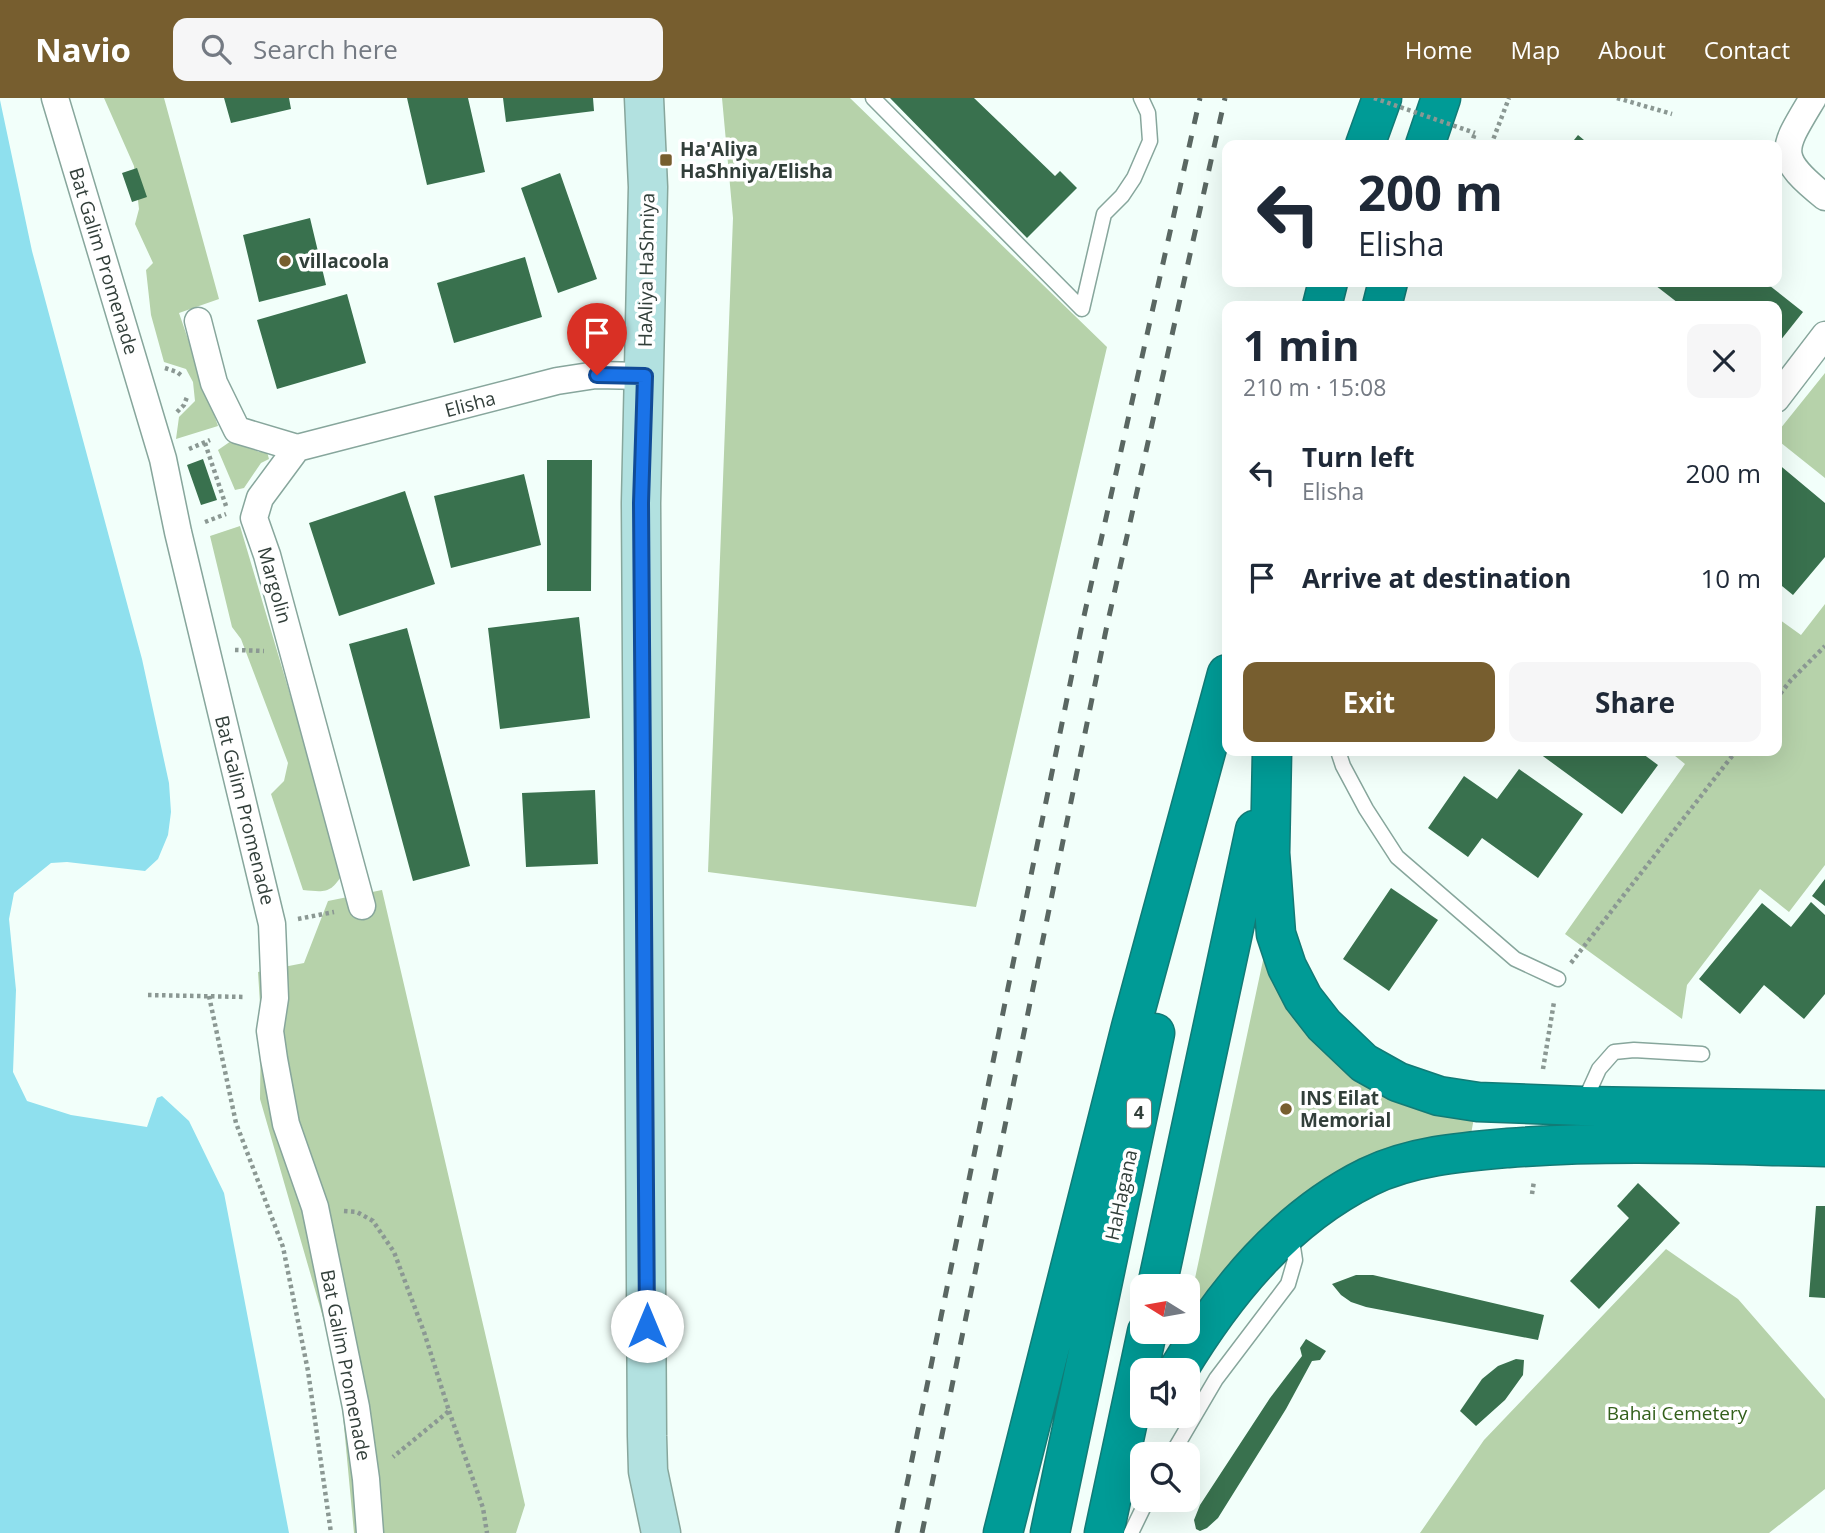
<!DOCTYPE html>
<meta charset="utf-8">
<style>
body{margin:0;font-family:"Open Sans",sans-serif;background:#f6f6f7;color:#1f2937;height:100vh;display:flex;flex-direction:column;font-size:26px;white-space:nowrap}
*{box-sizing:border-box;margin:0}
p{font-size:23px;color:#747a83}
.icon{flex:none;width:38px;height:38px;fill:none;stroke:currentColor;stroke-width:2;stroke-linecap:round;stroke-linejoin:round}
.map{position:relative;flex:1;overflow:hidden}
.drawer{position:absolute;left:1222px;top:203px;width:560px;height:455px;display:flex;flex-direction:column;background:#fff;border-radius:14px;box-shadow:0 7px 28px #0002}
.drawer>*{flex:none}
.banner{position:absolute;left:1222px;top:42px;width:560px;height:147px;border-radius:14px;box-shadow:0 7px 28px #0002;background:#fff;color:#1f2937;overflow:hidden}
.needle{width:46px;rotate:281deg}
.tools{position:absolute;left:1130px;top:1176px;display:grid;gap:14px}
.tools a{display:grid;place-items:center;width:70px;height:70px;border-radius:14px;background:#fff;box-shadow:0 7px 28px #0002;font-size:35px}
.pin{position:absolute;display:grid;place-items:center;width:60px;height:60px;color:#fff;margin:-72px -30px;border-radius:50% 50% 50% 0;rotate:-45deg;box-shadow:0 0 7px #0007}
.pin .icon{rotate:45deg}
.me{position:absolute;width:77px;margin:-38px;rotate:0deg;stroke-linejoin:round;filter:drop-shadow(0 0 5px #0008)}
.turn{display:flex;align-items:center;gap:24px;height:147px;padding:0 21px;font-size:32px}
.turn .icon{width:91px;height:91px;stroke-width:2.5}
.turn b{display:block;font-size:49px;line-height:60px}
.round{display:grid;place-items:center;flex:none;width:74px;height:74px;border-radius:14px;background:#f6f6f7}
.summary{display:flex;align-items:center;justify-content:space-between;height:119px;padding:0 21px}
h1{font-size:42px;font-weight:700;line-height:52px}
.primary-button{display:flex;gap:14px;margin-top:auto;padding:14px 21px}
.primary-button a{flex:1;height:80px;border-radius:14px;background:#775e2f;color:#fff;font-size:28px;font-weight:700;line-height:80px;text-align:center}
.primary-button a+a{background:#f6f6f7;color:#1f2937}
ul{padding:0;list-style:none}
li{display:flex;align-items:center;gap:21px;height:105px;padding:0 21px}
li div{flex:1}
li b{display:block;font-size:26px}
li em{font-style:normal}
header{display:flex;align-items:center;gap:42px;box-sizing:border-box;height:98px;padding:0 35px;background:#775e2f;color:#fff}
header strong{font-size:33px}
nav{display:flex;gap:38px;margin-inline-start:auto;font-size:24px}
.search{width:490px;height:63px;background:#f6f6f7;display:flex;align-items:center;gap:18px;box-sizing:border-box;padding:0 24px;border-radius:14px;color:#747a83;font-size:26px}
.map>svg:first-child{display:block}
.green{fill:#b6d2aa}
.water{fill:#8fe0ee}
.building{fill:#39714e}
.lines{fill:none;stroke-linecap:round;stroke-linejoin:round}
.lane-casing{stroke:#87a69c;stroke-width:17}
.street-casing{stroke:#87a69c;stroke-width:29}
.secondary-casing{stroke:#87a69c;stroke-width:41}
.highway-casing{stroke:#127b76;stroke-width:41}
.path{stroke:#8b9893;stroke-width:4.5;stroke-dasharray:3.5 3.5;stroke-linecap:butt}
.lane{stroke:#fff;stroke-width:14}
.street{stroke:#fff;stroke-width:26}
.secondary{stroke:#b2e1e0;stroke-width:38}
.highway{stroke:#009b96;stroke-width:38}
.rail{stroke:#5a6762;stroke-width:5;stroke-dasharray:12 12;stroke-linecap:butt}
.path-bridge{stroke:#8b9893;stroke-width:4.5;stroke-dasharray:3.5 3.5;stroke-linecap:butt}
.route-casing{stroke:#114b97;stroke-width:18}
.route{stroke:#1a73e8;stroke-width:12}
.poi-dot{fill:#775e2f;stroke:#fff;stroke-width:2.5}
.labels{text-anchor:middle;stroke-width:7;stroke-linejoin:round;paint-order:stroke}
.shield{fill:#fff;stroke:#707975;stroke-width:2}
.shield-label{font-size:18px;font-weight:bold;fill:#323f3a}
.poi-label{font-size:19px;font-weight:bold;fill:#323f3a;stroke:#fff;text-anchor:start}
.street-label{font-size:19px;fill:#323f3a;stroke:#fff}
.park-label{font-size:19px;fill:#33601b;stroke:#fff}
</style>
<header>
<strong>Navio</strong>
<div class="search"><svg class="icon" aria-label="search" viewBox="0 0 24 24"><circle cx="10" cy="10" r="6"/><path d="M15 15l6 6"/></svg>Search here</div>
<nav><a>Home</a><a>Map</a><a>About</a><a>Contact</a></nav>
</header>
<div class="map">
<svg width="1825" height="1435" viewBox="0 0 1825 1435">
<rect width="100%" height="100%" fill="#f2fffa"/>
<!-- green -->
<path class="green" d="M104,0H164L219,201L179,215L218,328L176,341L179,319L195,303L193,284L186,271L164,264L151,217L146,172L153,165L135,126L139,111L134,68Z
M722,0H850L1107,249L976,809L708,774L733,120Z
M1825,275V380L1776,341V336Z
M234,341L259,354H267L269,361L261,365L244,390L235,392L218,352Z
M240,428L343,775C331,796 325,794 303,792L271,696L284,683L288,665L241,541L232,529L210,438Z
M1825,506V767L1789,814L1760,791L1687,887L1682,921L1565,836L1685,666L1669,653H1776V519L1801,537Z
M382,792L525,1407L516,1435H354L339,1275L260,1001L261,921L258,874L304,865L328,803Z
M1268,839L1282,889L1475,1015L1470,1041L1420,1047L1188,1234V1213Z
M1666,1151L1738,1201L1825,1301V1391L1769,1435H1420L1484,1342Z"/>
<!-- water -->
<path class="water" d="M0,2L32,153L142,561L169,685L171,714L168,737L158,761L145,773L67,764L51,765L14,795L9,821L16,892L13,974L27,1003L71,1017L147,1029L157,1000L162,998L189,1023L224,1095L289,1435H0Z"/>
<!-- building -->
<path class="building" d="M224,0H289L291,11L231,25Z
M407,0H468L485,74L427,87Z
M503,0H593L594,13L506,24Z
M890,0H974L1055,78L1060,73L1077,90L1027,140Z
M1578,37L1590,47H1570Z
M137,70L147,99L132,104L122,75Z
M560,75L597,181L558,195L521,90Z
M310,120L326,187L259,204L243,137Z
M525,159L542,219L454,245L437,185Z
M1651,184H1765L1803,214L1776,248V208H1682Z
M347,196L366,265L277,291L257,222Z
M203,361L217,402L201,407L187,367Z
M547,362H592L591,493H547Z
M1776,364L1825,405V459L1793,497L1776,483Z
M524,376L541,447L451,470L434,398Z
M405,393L435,486L339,518L309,425Z
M579,519L590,620L500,631L488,530Z
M407,530L470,768L413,783L349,546Z
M1536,653H1639L1658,667L1622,716Z
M1519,671L1583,716L1538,780L1482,740L1468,759L1428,730L1464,678L1497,701Z
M595,692L598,766L526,769L522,695Z
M1825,781V808L1812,798Z
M1391,790L1438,822L1389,893L1343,861Z
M1811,804L1825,817V896L1804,921L1764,887L1740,916L1699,881L1762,805L1791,829Z
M1638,1085L1680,1125L1599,1211L1570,1183L1629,1120L1617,1108Z
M1816,1108H1825V1200L1809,1199Z
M1356,1177H1373L1544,1217L1538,1242L1366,1209L1351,1204L1341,1197L1332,1186Z
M1306,1241L1326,1253L1320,1262L1312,1263L1286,1311L1218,1420L1207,1430L1200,1433L1196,1431L1194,1422L1200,1407L1270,1300L1302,1258L1300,1250Z
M1516,1261L1524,1262L1523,1277L1505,1302L1476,1328L1460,1313L1482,1281L1498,1268Z"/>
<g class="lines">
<defs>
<path id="lane" d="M873,0L1082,211L1104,116L1122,98L1134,80L1150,43L1148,15L1141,0
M1338,653L1343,668L1366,711L1397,759L1515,861L1558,881
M1584,1004L1599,971L1614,954L1634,952L1702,956
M1172,1356L1216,1281L1288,1186L1295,1162L1291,1136
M1131,1435L1147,1402"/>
<path id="street" d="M55,0L163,361L178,434L272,826L275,900L270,933L274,961L286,1026L315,1109L356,1309L366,1381L370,1435
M1813,0C1782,52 1774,58 1825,99
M198,223L214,285L237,332L297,350
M1776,301L1825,237
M297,350L260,400L254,420L267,457L362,808
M297,350L557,283L596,277L644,278"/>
<path id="secondary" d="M644,0L648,89L641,405L647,1338L648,1373L661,1435"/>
<path id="highway" d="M1365,47L1382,0
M1425,47L1441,0
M1322,208L1328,184
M1382,208L1388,184
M1272,654L1270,755L1276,836L1287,869L1303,900L1324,927L1364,965L1398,984L1439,998L1478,1004L1582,1008L1825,1012
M1157,1188L1255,732
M1178,1272C1225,1194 1285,1120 1368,1079C1411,1058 1461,1054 1508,1050C1613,1042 1719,1047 1825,1049
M1003,1435L1131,929L1227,576
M1050,1435L1155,935
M1104,1435L1147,1234"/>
</defs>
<!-- lane casing -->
<use href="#lane" class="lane-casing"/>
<!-- street casing -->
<use href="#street" class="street-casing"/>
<!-- secondary casing -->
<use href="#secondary" class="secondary-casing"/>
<!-- highway casing -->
<use href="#highway" class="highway-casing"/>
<!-- path -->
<path class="path" d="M1617,0L1672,16
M1471,47L1475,35
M1491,47L1509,0
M165,270L177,274L182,278
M177,314L184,307L187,299
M205,345L226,408
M189,351L210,342
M205,424L226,416
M235,552L264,553
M1776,601L1791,582L1825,548
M298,821L334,814
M1571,865L1736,653
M148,897L246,899
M209,898L236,1025L283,1149L308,1273L331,1435
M1543,971L1554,904
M1532,1096L1534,1083
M344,1113L357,1114L373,1123L394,1154L424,1234L449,1313L393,1359
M449,1313L483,1410L487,1435"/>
<!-- lane -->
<use href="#lane" class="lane"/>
<!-- street -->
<use href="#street" class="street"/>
<!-- secondary -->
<use href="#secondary" class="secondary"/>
<!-- highway -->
<use href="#highway" class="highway"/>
<!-- rail -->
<path class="rail" d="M897,1435L1082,527L1200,0
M922,1435L1106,532L1225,0"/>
<!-- path-bridge -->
<path class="path-bridge" d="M1374,0L1475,35"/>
</g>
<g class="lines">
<defs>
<path id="route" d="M597,277L645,278L641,405L647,1228"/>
</defs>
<!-- route casing -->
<use href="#route" class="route-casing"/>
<!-- route -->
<use href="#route" class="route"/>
</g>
<!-- markers -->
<g class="poi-dot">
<rect x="659" y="55" width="14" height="14" rx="3.5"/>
<circle cx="285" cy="163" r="7"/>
<circle cx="1286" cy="1011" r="7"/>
</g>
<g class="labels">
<!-- shield labels -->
<rect class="shield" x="1127" y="1000.5" width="24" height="29" rx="5"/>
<g class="shield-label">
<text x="1139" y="1021">4</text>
</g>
<!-- poi labels -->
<g class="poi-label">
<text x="680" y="58">Ha'Aliya<tspan x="680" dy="22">HaShniya/Elisha</tspan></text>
<text x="299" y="170">villacoola</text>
<text x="1300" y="1007">INS Eilat<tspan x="1300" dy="22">Memorial</tspan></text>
</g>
<!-- street labels -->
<g class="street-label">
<text transform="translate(104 163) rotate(73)" y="7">Bat Galim Promenade</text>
<text transform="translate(646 172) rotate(-89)" y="7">HaAliya HaShniya</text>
<text transform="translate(470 306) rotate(-15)" y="7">Elisha</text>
<text transform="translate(275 487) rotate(74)" y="7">Margolin</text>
<text transform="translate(245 712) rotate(76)" y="7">Bat Galim Promenade</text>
<text transform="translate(1121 1097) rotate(-78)" y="7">HaHagana</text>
<text transform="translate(346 1267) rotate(79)" y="7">Bat Galim Promenade</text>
</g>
<!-- park labels -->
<g class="park-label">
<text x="1677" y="1322">Bahai Cemetery</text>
</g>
</g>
</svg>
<div class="tools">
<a><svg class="needle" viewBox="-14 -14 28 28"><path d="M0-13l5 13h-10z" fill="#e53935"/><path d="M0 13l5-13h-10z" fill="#747a83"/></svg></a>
<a><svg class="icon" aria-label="sound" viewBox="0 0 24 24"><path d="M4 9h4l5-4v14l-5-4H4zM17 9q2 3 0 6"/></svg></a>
<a><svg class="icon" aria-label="search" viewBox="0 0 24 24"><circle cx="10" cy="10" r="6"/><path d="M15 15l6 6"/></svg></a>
</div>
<div class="pin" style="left:597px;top:277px;background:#d93025"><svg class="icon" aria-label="arrive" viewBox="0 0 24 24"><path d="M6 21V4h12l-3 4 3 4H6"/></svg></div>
<svg class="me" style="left:647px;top:1228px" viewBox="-20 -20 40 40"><circle r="19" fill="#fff"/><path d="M0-13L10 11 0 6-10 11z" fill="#1a73e8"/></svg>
<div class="banner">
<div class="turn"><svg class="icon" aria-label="left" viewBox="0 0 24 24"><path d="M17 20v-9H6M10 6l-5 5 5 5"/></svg><div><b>200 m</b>Elisha</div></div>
</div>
<section class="drawer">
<div class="summary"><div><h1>1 min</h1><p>210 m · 15:08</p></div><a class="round"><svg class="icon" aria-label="close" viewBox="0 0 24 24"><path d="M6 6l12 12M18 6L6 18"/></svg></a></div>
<ul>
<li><svg class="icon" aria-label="left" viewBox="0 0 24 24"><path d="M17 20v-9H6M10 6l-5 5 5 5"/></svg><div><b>Turn left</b><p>Elisha</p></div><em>200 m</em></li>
<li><svg class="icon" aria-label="arrive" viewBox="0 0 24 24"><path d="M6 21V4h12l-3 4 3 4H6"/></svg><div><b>Arrive at destination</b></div><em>10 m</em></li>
</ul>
<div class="primary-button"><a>Exit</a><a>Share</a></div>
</section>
</div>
